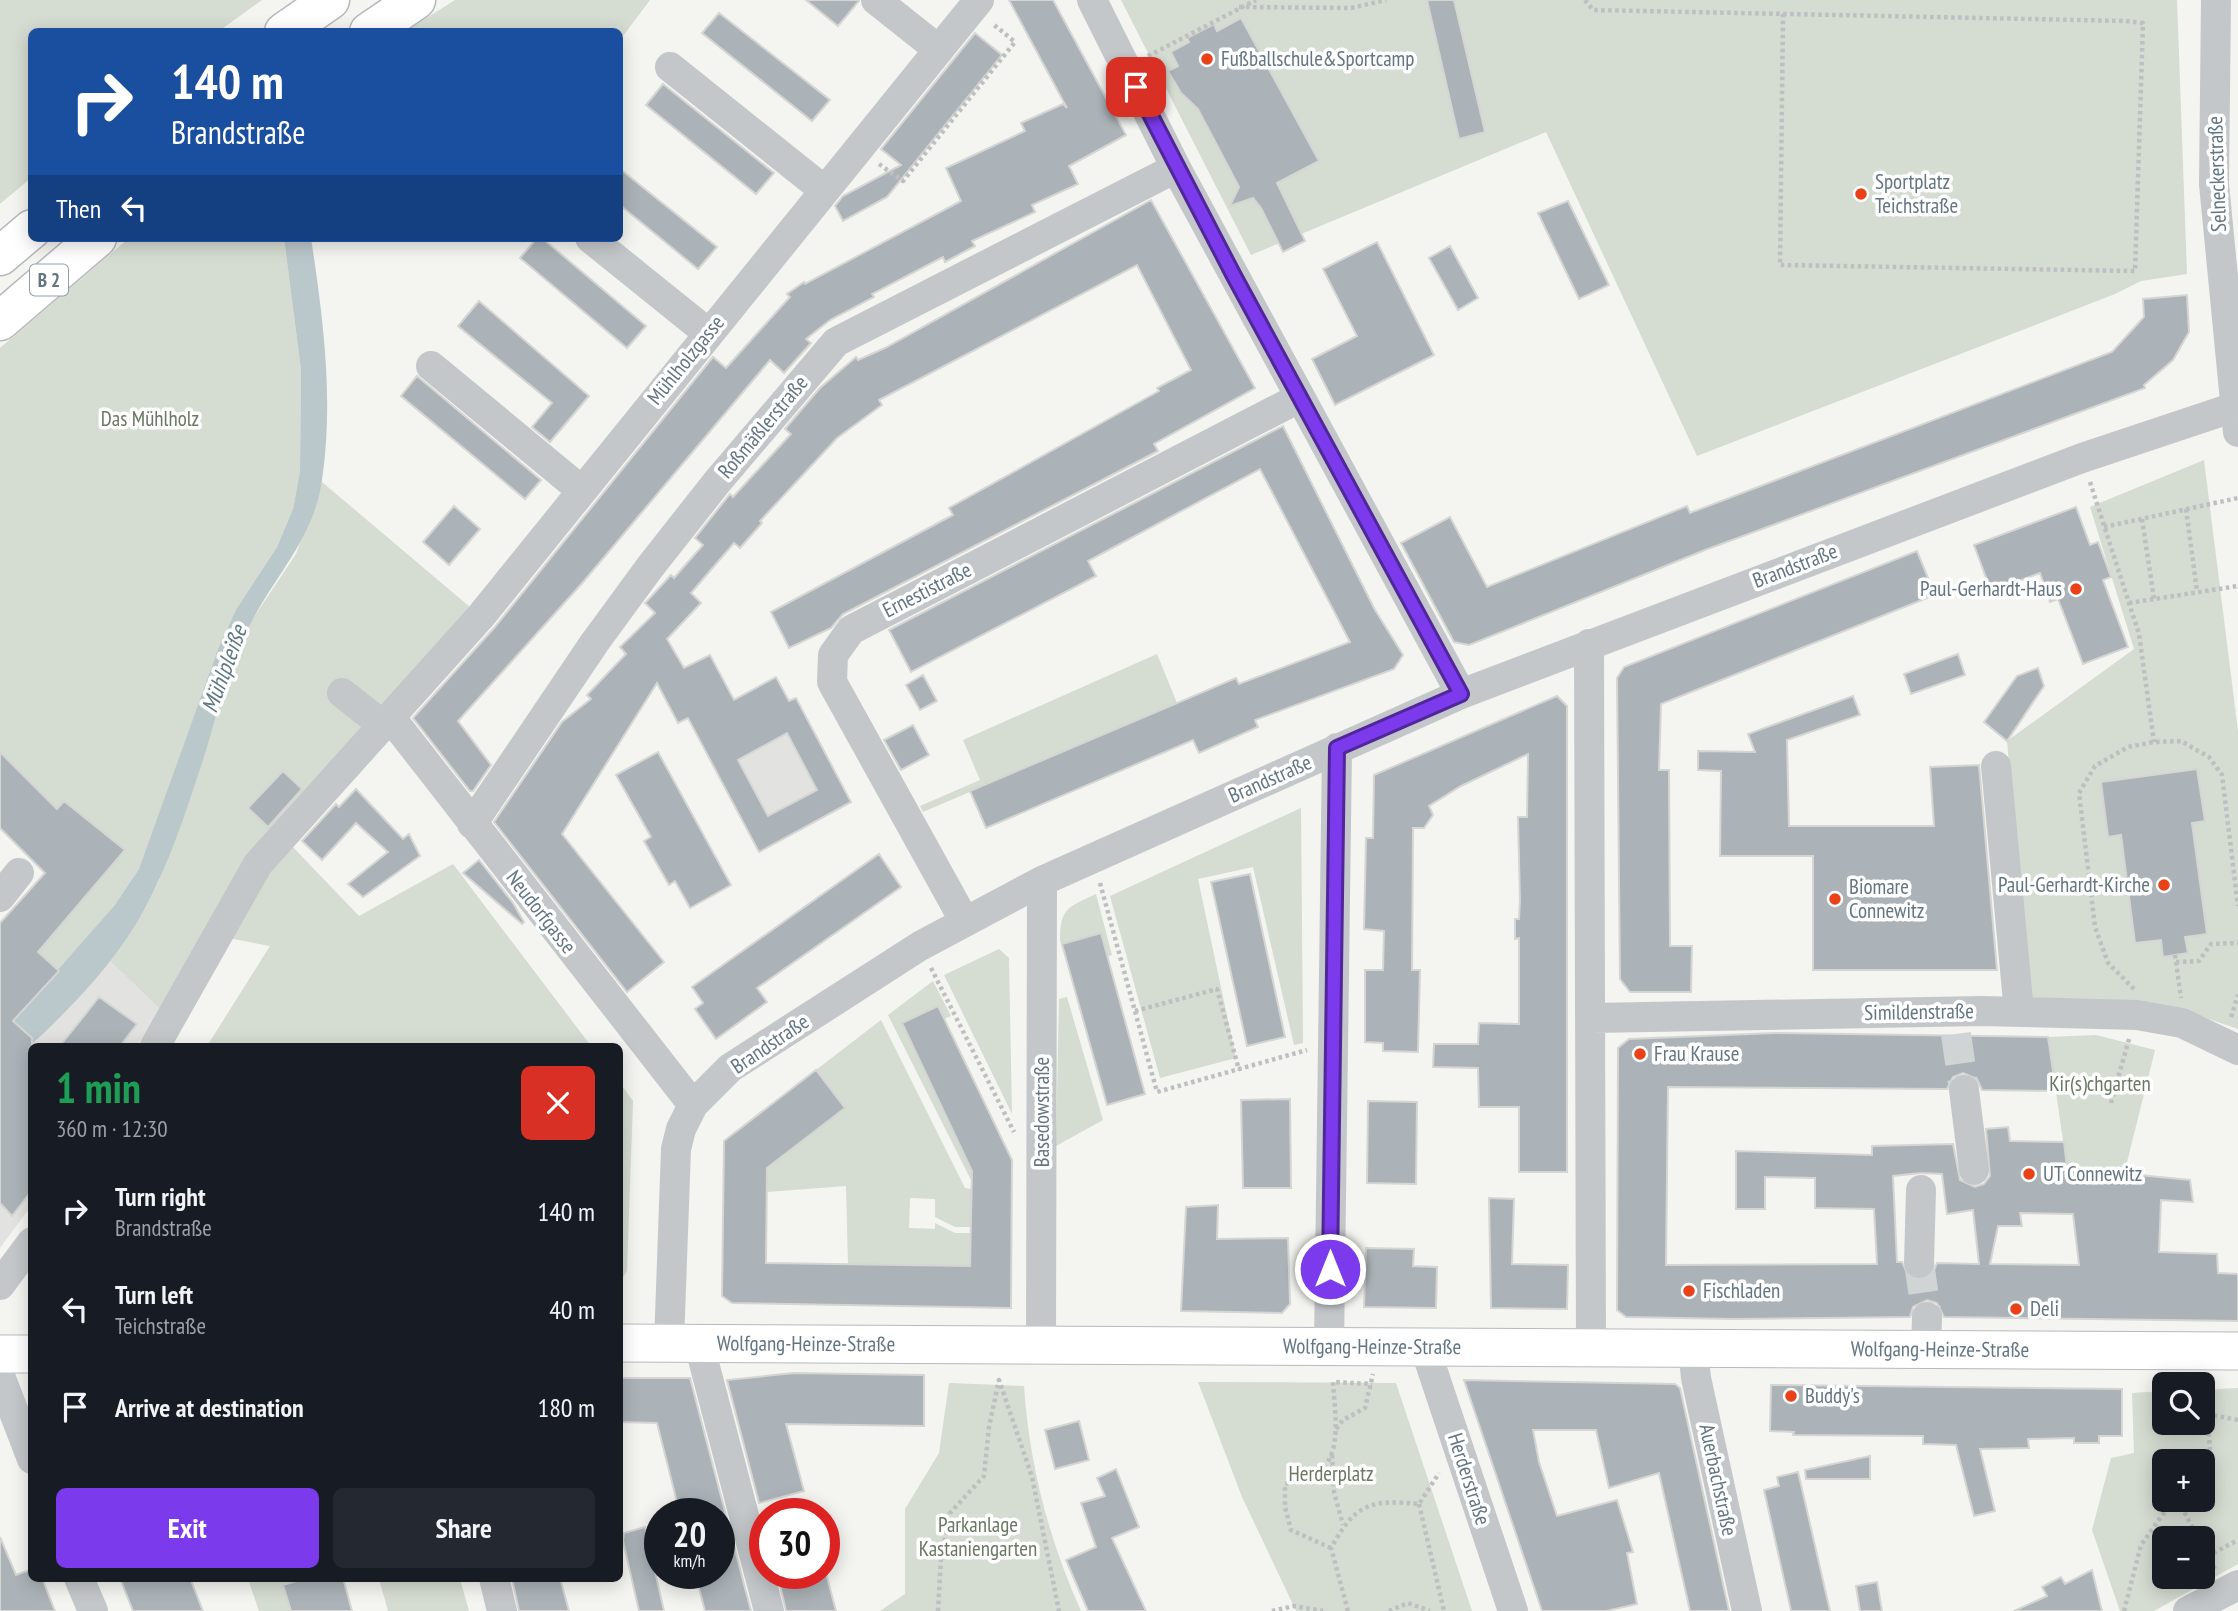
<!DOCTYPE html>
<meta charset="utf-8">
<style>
body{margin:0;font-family:"PT Sans Narrow",sans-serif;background:#242831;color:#f1f3f6;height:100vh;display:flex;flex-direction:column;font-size:26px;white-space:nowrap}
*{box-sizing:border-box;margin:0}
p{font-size:23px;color:#9ea1a6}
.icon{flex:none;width:38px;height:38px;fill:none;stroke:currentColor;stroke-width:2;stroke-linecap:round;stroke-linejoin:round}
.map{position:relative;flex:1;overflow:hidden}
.panel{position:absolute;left:28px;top:1043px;width:595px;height:539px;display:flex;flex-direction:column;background:#171b24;border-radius:10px;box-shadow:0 4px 18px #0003}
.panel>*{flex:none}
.banner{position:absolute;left:28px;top:28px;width:595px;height:214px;border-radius:10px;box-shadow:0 4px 18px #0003;background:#1a4fa0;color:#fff;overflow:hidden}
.tools{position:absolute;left:2152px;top:1372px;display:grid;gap:14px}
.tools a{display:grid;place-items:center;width:63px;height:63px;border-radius:10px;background:#171b24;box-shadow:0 4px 18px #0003;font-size:35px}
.speed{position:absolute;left:644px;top:1498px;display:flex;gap:14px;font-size:35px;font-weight:700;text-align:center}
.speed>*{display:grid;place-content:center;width:91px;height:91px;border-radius:50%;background:#171b24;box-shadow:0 4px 18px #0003;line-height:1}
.speed small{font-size:18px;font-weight:400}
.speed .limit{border:10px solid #d22;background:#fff;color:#111}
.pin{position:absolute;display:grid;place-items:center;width:60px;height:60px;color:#fff;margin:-30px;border-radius:14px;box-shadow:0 4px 10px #0006}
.me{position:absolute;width:77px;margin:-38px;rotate:0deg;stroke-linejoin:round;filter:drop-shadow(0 0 5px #0008)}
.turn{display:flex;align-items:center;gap:24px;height:147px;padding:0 28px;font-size:32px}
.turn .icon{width:91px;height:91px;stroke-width:2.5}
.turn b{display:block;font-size:49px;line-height:60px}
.then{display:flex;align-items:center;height:66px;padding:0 28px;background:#0003;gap:14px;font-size:26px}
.round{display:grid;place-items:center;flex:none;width:74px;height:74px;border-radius:10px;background:#242831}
.headline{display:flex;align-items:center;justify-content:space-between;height:119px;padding:0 28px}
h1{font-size:42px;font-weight:800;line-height:52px;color:#1e9e55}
.cta{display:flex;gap:14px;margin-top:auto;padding:14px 28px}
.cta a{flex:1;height:80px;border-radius:10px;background:#7c3aed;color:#fff;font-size:28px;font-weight:800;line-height:80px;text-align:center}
.cta a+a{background:#242831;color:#f1f3f6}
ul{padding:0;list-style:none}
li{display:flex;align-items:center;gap:21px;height:98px;padding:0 28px}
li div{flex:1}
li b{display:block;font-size:26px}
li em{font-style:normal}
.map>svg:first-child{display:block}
.built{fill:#e2e3e1}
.green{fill:#d5dcd1;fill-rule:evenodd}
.water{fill:#bac7cb}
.pier{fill:#f4f4f0}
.building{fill:#abb3b8;stroke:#d5d5d3;stroke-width:2;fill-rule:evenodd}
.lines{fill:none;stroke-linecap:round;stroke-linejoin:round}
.minor-tunnel{stroke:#d0d4d5;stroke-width:30;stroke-dasharray:30 15;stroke-linecap:butt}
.major-casing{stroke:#b6babe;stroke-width:39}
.highway-casing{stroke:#b6b9bc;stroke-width:41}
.path{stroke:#bdbfc1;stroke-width:4.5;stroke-dasharray:3.5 3.5;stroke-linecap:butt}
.minor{stroke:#c4c7ca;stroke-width:30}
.major{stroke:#fff;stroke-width:37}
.highway{stroke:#fff;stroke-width:38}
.route-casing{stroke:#51269a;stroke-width:18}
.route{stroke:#7c3aed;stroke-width:12}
.poi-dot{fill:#eb4119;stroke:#fff;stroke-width:2.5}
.labels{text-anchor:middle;stroke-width:7;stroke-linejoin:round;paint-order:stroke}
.shield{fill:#fff;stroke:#919ea8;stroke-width:2}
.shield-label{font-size:19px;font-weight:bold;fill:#627583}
.poi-label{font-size:21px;fill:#627583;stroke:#fff;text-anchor:start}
.street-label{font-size:21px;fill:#627583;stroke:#fff}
.park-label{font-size:21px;fill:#677961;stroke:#fff}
.water-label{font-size:23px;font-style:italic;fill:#5d7880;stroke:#fff}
</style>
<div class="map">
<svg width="2238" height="1611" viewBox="0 0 2238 1611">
<rect width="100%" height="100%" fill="#f4f4f0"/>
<!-- built -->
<path class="built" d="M796,698L851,802L759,852L703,747Z
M110,961L160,1009L137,1046H32L31,1206L0,1248V1074L35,1042Z"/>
<!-- green -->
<path class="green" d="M0,0H262L219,31L32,32L31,178L0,204Z
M455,0H650L620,40V32L406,31Z
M1121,0H2177L2187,274L2141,281L2115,294L1697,456L1546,132L1251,255Z
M129,238H284L301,370L300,471L293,509L277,547L237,608L139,869L114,906L59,971L38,952L125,850L64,801L57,809L0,752V348Z
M2204,460L2238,731V1029L2197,1015L2031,1005L2007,741L2134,649L2090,507Z
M322,482L477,613L160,1009L110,961L142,914L159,881L237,655L252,620L296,554Z
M1157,654L1177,703L923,812L920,806L980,780L963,740Z
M1301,808L1303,1043L1294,1045L1253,867L1198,879L1236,1058L1160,1078L1110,896Z
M288,842L359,916L453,864L591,1046H207L270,946L223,937Z
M1096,894L1112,955L1107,957L1101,933L1062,944L1060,941C1060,908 1068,907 1096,894Z
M999,949L1009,958L1012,1114L944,975Z
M933,981L951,1016L944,1019L937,1006L902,1024L976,1179L971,1180L888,1015Z
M1067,997L1103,1120L1056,1146L1059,999Z
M881,1020L965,1188L972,1189L971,1227H955L935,1217V1199L910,1198L909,1228L935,1229V1223L955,1233H971L970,1266L848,1264L846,1186L767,1192V1168L845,1108L816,1070Z
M2096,1035L2155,1050L2124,1174L2067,1168L2048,1037Z
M620,1083L633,1101L627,1271L620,1282Z
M1198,1382L1396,1383L1472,1611H1296L1242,1497Z
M949,1383L1024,1386C1029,1464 1049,1540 1081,1611H880L905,1594V1509L939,1453Z
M2238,1388V1564L2154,1611H2120L2092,1530L2111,1458L2134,1453L2132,1393L2165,1391V1423H2203V1390ZM2165,1461H2203V1500H2165ZM2165,1538H2203V1577H2165Z
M248,1579H306L284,1585L291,1611H259Z
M379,1579H460L469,1611H388Z"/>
<!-- water -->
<path class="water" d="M284,238H311C323,317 334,400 322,480C314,537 277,573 252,621C228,664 218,713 203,760C186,811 169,865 143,912C108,975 52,1026 0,1074V1036L114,906L139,869L219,647L237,608L277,547L293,509L300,471L301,370Z"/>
<!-- pier -->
<path class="pier" d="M270,0L276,32H236L234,24Z"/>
<!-- building -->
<path class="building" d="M806,0H859V1L838,26Z
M1009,0H1053L1126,135L1069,166L1078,184L1032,205L1035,212L972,241L975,246L945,262L943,257L872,294L874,297L830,320L806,339L811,343L784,373L770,360L584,581L458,721L491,765L473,791H470L413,718L495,627L713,357L726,368L790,297L787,294L804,282L805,284L961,201L946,168L1025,131L1021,123L1063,104L1067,108Z
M1427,0H1454L1485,132L1459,139Z
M719,13L830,100L812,121L702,33Z
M1241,18L1319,161L1277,183L1305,241L1283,252L1261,208L1253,198L1230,206L1239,187L1198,109L1181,93L1168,71L1178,66L1171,52L1189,42L1187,38L1214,24L1217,31Z
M975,33L1002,55L887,197L843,221L835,206L843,196L901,165L881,149Z
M663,84L774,173L756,194L646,105Z
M620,169L717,247L698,269L620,205Z
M1151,200L1255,388L1154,444L1158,451L843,614L831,628L789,648L771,612L953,515L949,508L1159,391L1157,388L1191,370L1137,265L879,400L882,405L837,438L760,521L762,523L740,548L734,543L691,593L701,603L667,639L684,668L710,655L734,700L776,677L789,701L796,698L851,802L759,852L688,718L678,723L657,683L562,834L664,962L627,992L494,822L562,722L591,699L587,695L626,654L620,647L655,613L645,603L648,600L671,575L674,578L703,545L695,538L730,494L733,497L791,434L785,429L820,388L856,357L858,360L885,348ZM787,733L817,790L768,816L738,760Z
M1568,201L1609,285L1579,299L1538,213Z
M537,238H542L646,326L627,348L520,258Z
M1377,242L1434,355L1335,405L1312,359L1357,336L1323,269Z
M1450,246L1478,298L1458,310L1429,258Z
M2187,295L2189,332L2173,360L2144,385L2145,388L1705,550L1469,645L1454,642L1401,543L1450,517L1487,587L1687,506L1690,513L2112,352L2144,317L2143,299Z
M479,301L589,396L550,442L532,427L552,403L458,326Z
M417,376L541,480L525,499L401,396Z
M1283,426L1375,610L1403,655L1394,669L1255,720L1258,727L1199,753L1193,740L986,828L970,791L1236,678L1239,684L1350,642L1260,469L1088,561L1096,576L911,672L889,630Z
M454,506L480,529L449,565L423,542Z
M2076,507L2090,545L2098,542L2111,577L2103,580L2128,647L2083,664L2058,599L2050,602L2040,573L1991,591L1974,545Z
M1917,551L1932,588V596L1661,704L1659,770H1669L1670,946H1692L1691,992H1630L1620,979L1617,678L1624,667Z
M1958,654L1965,675L1911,694L1904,674Z
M2038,668L2044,686L2007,741L1984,722L2017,676Z
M923,675L937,701L920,710L906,685Z
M1557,696L1567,706V1172H1519V1107H1479L1478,1068L1433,1067L1434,1044H1478L1479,1023L1519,1024V938L1515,939V919H1519L1520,900L1518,817H1527L1528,754L1461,786L1429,806L1433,815L1424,828H1413L1412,970H1420L1418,1052L1383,1051V1043L1365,1042V970H1383L1384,931L1364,929L1366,838H1373L1374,775Z
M1853,696L1860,715L1787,740L1789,826H1934L1930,767L1979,765L1997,970H1813V856H1720L1721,771L1698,770V751L1755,752L1748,734Z
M913,725L929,755L901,770L884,740Z
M0,752L57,809L64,801L125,850L38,952L59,971L13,1021L32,1038V1190L12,1216L0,1203V923L45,873L0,828Z
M658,752L731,885L690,908L675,881L669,885L644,841L651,837L616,775Z
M2197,769L2205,821L2192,823L2207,934L2185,937L2188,953L2163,957L2161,940L2135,943L2121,835L2108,837L2101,782Z
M283,771L302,789L268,827L248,808Z
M356,789L403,839L409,834L420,856L363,897L348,884L388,852L356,823L322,860L302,841L336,804L339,807Z
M879,854L901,887L757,988L767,1002L716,1039L695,1009L703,1003L692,987Z
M479,860L513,903L524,922L522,924L463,873Z
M1250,874L1285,1037L1247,1046L1211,882Z
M1101,933L1145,1094L1107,1105L1062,944Z
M99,997L137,1024L120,1046H60Z
M938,1006L1012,1160L1011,1308L732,1303L722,1296L724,1141L816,1070L845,1108L767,1168L766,1263L970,1266L972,1171L902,1023Z
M1775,1033L2048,1037L2056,1091L1982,1090L1977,1079L1963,1073L1953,1077L1947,1089L1668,1087L1666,1265L1877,1264L1874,1209L1815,1208V1178L1765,1177V1209H1736V1151L1872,1155V1146L1953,1144L1960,1180L1975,1187L1984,1184L1990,1176L1986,1129L2008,1127L2010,1141L2064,1142L2067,1168L2190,1180L2193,1202L2161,1200L2159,1252L2217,1254L2218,1273L2238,1274V1321L1944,1317L1937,1303L1927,1300L1913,1307L1910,1317L1733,1319L1626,1317L1617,1310L1618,1048L1629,1039ZM1921,1173L1942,1174L1947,1214L1973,1210L1979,1264L1937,1263L1933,1273L1919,1280L1909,1277L1902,1262H1897L1893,1176ZM2020,1213L2073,1214L2079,1265L1990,1264L1998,1226H2022Z
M1290,1099L1291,1188H1243L1241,1100Z
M1368,1101L1417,1102L1416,1184L1367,1183Z
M1489,1198L1514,1199L1512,1264L1568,1265L1567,1309L1491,1308Z
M1218,1205L1217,1239L1288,1238L1290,1304L1282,1313L1181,1311L1186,1207Z
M1366,1248L1414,1249L1413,1266L1437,1267L1436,1308L1364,1307Z
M794,1373L924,1375V1426L786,1424L804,1491L759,1503L727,1380Z
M620,1378H690L751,1611H705L695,1573H719V1514H680L657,1423L620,1422Z
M1464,1380L1675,1384L1680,1388L1729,1611H1690L1659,1473L1609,1488L1596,1430H1533L1539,1462L1557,1516L1617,1500L1633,1552L1627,1553L1637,1604L1606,1611H1542Z
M1771,1385L2122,1389V1436H2099V1443H2074V1438L2028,1439L2029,1448L1980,1449L1995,1511L1974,1516L1956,1445L1923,1444V1436L1793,1435L1794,1432L1770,1431Z
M1079,1421L1089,1460L1055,1469L1045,1430Z
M1870,1456V1479H1806L1805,1470Z
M1116,1469L1139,1527L1112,1538L1146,1611H1088L1066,1560L1096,1547L1081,1503L1105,1496L1097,1478Z
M1798,1472L1805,1502L1830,1611H1791L1764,1490L1779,1486L1777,1477Z
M645,1527L664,1611H639L623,1541L624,1533Z
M0,1537L16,1575L32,1569V1578H42L55,1611H0Z
M2092,1570L2102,1611H2014L2047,1596L2042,1587L2061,1577L2065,1584Z
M805,1573H826L836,1611H786L779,1580Z
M120,1578H190L203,1611H133Z
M306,1578H343L352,1611H291L283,1585Z
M512,1578H560L569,1611H519Z
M1877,1582L1882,1611H1860L1856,1586Z"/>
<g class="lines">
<!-- minor-tunnel -->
<path class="minor-tunnel" d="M1956,1034L1964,1090
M1919,1263L1927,1317"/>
<defs>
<g id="major">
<path id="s1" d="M620,1343L2238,1351"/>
<path d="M0,1354H32"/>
</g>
<path id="highway" d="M284,32L330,0
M369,32L416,0
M0,256L32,229
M0,321L97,238"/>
</defs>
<!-- major casing -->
<use href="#major" class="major-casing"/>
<!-- highway casing -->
<use href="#highway" class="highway-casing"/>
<!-- path -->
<path class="path" d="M1585,0L1593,10L2126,21L2143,23L2135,271L1780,265L1783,14
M1239,7L1351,8L1386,0
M1148,56L1256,0
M879,164L903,181L1015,42L993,24
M2090,482L2139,634L2154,742
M2186,509L2197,591
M2142,519L2154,599
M2104,527L2238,498
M2129,603L2238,586
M1100,883L1157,1092L1307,1050
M2175,955L2176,962L2199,961L2211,944L2238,943
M2176,962L2181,998
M931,968L1014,1132
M2134,989L2108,963L2095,927L2079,793L2095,766L2128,747L2154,742L2181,741L2209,757L2222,775L2238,906
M1135,1011L1217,989L1239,1070
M2231,1017L2238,995
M2111,1103L2129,1039
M2207,1414L2238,1420
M1336,1429L1343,1420L1365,1408L1373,1374
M1332,1455L1334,1492L1343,1525
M2203,1463L2210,1448L2204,1381
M2178,1500L2198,1538
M1419,1504L1444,1611
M1331,1548L1291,1530L1285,1507V1484C1296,1480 1312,1476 1321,1469C1343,1452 1334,1406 1333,1382L1372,1384
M2215,1569L2208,1556L2238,1540
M938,1611L941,1558L950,1513L984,1476L989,1427L999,1380L1032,1477L1059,1611
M1272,1611L1294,1606L1323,1611
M1348,1611L1331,1548C1355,1504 1370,1499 1419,1504L1439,1473
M1389,1611L1408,1603L1430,1611
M2124,1611L2141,1545L2173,1500"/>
<!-- minor -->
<path class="minor" d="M876,0L939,50
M1092,0L1176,168L1461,694
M2216,0L2214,184L2238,432
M670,67L824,190
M590,238L708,333
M431,366L581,490
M1589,644L1591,1348
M342,693L384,726
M391,718L693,1105
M1996,766L2019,1012
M472,824L595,642L650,567L717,482L836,342L1176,168
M0,897L19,873
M965,922L832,682L833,655L851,630L1299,398
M1592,1018L1982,1011L2137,1015L2182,1023L2238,1050
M155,1046L258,864L481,616L979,0
M1964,1090L1974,1170
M1919,1263L1921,1190
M0,1285L32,1242
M1041,1343L1042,881
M669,1344L676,1149L681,1129L693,1105L730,1068L920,946L1042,881L1461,694L2082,458L2238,406
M699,1344L769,1611
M1329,1347L1337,748
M1425,1348L1513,1611
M1693,1349L1696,1378L1747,1611
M1926,1351L1927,1317
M0,1376L32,1459
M79,1578L93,1611
M494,1578L502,1611
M2188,1611L2238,1585"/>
<!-- major -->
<use href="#major" class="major"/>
<!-- highway -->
<use href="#highway" class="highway"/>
</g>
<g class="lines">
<defs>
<path id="route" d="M1136,87L1234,276L1461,694L1337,748L1330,1269"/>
</defs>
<!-- route casing -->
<use href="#route" class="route-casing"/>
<!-- route -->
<use href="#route" class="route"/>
</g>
<!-- markers -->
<g class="poi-dot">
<circle cx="1207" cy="59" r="7"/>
<circle cx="1861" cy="194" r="7"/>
<circle cx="2076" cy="589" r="7"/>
<circle cx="2164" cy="885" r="7"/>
<circle cx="1835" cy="899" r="7"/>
<circle cx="1640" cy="1054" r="7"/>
<circle cx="2029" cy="1174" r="7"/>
<circle cx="1689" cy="1291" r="7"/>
<circle cx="2016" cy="1309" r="7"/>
<circle cx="1791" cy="1396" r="7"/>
</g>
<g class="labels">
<!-- shield labels -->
<rect class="shield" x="30" y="264.5" width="38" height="31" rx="5"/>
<g class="shield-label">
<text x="49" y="287">B 2</text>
</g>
<!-- poi labels -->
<g class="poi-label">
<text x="1221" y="66">Fußballschule&amp;Sportcamp</text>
<text x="1875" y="189">Sportplatz<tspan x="1875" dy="24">Teichstraße</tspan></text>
<text x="2062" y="596" text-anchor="end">Paul-Gerhardt-Haus</text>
<text x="2150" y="892" text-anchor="end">Paul-Gerhardt-Kirche</text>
<text x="1849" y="894">Biomare<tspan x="1849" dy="24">Connewitz</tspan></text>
<text x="1654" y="1061">Frau Krause</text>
<text x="2043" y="1181">UT Connewitz</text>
<text x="1703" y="1298">Fischladen</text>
<text x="2030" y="1316">Deli</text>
<text x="1805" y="1403">Buddy's</text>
</g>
<!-- street labels -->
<g class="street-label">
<text transform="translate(2217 174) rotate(-92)" y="7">Selneckerstraße</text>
<text transform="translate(686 360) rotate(-51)" y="7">Mühlholzgasse</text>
<text transform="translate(763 427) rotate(-50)" y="7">Roßmäßlerstraße</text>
<text transform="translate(1795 566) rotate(-21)" y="7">Brandstraße</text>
<text transform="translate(927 590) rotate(-27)" y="7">Ernestistraße</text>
<text transform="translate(1270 779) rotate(-24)" y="7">Brandstraße</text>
<text transform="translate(541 912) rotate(52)" y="7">Neudorfgasse</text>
<text transform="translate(1919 1012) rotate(-1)" y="7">Simildenstraße</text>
<text transform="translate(770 1044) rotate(-34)" y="7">Brandstraße</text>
<text transform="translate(1042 1112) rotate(-90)" y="7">Basedowstraße</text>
<text dy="7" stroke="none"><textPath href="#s1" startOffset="186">Wolfgang-Heinze-Straße</textPath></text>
<text dy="7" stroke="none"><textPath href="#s1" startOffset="752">Wolfgang-Heinze-Straße</textPath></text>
<text dy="7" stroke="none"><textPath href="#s1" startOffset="1320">Wolfgang-Heinze-Straße</textPath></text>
<text transform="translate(1469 1479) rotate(72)" y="7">Herderstraße</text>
<text transform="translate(1718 1480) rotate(78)" y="7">Auerbachstraße</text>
</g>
<!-- park labels -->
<g class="park-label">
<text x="150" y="426">Das Mühlholz</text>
<text x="2100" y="1091">Kir(s)chgarten</text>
<text x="1331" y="1481">Herderplatz</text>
<text x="978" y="1532">Parkanlage<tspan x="978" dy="24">Kastaniengarten</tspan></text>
</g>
<!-- water labels -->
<g class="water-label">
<text transform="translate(224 669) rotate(-70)" y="8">Mühlpleiße</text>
</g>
</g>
</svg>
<div class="tools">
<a><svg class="icon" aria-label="search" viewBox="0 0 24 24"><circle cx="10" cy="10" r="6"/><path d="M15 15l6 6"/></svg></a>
<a>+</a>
<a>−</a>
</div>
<div class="speed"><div>20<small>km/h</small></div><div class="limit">30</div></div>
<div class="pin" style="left:1136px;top:87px;background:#d93025"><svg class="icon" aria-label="arrive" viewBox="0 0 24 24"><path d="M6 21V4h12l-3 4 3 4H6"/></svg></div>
<svg class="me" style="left:1330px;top:1269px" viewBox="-20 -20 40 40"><circle r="17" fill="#7c3aed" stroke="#fff" stroke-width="3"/><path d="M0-11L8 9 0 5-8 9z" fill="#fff"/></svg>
<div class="banner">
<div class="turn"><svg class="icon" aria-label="right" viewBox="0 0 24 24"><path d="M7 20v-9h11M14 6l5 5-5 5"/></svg><div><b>140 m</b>Brandstraße</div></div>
<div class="then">Then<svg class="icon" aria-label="left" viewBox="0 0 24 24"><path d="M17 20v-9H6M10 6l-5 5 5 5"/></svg></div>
</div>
<section class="panel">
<div class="headline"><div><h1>1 min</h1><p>360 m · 12:30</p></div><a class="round" style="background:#d93025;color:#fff"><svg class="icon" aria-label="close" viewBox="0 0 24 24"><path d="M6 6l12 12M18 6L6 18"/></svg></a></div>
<ul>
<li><svg class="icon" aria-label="right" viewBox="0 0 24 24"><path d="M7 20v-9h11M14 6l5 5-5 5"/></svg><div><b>Turn right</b><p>Brandstraße</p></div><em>140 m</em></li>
<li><svg class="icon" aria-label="left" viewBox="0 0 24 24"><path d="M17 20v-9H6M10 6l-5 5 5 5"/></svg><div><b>Turn left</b><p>Teichstraße</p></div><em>40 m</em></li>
<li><svg class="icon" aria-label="arrive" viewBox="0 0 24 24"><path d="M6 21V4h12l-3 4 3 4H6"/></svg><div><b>Arrive at destination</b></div><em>180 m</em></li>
</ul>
<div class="cta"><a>Exit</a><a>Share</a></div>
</section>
</div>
